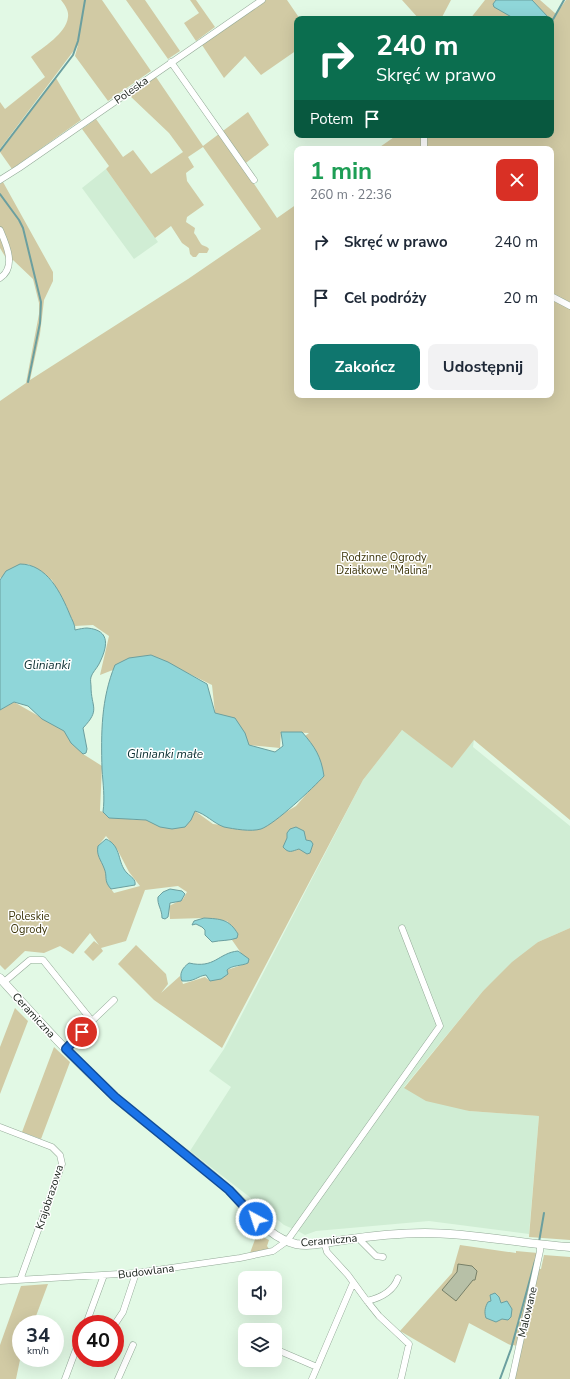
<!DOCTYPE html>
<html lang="pl">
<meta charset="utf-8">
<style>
body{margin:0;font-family:"Nunito Sans",sans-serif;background:#f2f2f3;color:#1f2937;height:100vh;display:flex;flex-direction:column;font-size:15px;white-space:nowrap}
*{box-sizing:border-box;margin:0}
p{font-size:13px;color:#747a83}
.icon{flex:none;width:22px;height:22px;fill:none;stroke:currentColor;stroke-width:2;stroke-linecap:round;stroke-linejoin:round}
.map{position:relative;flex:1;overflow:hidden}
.details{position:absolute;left:294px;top:146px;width:260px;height:252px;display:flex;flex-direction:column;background:#fff;border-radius:8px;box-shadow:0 4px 16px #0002}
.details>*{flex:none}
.guide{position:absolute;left:294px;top:16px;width:260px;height:122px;border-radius:8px;box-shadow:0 4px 16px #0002;background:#0b6e4f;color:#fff;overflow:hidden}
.tools{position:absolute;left:238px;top:1271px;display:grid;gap:8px}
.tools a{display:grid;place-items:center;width:44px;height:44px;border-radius:8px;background:#fff;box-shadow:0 4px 16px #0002;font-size:20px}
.speed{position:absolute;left:12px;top:1315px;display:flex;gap:8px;font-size:20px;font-weight:700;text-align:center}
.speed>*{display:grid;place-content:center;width:52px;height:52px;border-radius:50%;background:#fff;box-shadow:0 4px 16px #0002;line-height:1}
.speed small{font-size:10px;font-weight:400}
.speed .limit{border:6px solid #d22;background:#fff;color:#111}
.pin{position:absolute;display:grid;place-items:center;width:34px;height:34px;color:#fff;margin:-17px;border:2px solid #fff;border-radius:50%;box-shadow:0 1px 4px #0007}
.me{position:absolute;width:44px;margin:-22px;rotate:320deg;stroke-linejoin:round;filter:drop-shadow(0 0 3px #0008)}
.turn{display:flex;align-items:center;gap:14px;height:84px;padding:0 16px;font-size:18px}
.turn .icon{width:52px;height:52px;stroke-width:2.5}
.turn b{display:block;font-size:28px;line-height:34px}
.then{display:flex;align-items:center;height:38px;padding:0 16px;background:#0003;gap:8px;font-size:15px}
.round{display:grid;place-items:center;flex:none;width:42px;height:42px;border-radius:8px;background:#f2f2f3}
.overview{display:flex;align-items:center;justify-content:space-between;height:68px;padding:0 16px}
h1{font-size:24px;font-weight:700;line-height:30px;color:#1e9e55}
.cta{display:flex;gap:8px;margin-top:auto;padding:8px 16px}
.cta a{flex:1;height:46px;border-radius:8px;background:#0f766e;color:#fff;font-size:16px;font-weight:700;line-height:46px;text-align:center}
.cta a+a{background:#f2f2f3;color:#1f2937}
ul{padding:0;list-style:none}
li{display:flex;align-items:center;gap:12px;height:56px;padding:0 16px}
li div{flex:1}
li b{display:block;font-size:15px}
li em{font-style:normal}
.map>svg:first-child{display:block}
.built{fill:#d0edd4}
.green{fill:#d1caa4;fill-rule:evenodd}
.water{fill:#8fd6d9;stroke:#6b9f9f}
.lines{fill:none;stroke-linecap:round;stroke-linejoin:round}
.stream{stroke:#6b9f9f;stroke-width:2}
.building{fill:#b7c0a7;stroke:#778068}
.minor-casing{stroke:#93a997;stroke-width:7}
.tertiary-casing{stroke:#93a997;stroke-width:9}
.minor{stroke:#fff;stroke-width:6}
.tertiary{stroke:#fff;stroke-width:8}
.route-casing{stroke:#114b97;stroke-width:10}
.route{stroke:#1a73e8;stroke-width:7}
.labels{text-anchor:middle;stroke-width:3;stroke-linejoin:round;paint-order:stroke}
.street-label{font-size:11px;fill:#171f18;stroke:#fff}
.park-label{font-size:11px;fill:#3c3509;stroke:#fff}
.water-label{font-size:12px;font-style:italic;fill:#0b2f31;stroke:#fff}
</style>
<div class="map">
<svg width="570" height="1379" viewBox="0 0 570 1379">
<rect width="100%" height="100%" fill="#e2f9e5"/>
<!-- built -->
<path class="built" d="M106,169L158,242L134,259L82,188Z
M402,730L452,767L474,740L473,747L570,826V928L538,942L483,991L404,1087L469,1111L539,1116L529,1234L429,1221L316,1231L305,1235L298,1231L284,1225L251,1198L190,1151L231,1087L209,1071L224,1049L363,780Z"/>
<!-- green -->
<path class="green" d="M61,0H102L151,71L108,101L75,56L78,45L0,149V102L5,109L45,77L31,57C43,47 66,34 68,17C69,11 65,5 61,0Z
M126,0H145L180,51L168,59Z
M190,0H196L215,27L196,41L184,23L199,13Z
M266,0H287L300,19H297V50L261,75L245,56L224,78L202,45Z
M402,0H451L441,19H419Z
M485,0H540L556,14L566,0H570V820L474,740L452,768L402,730L363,780L222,1048L154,1000L118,964L136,945L166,974L168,984L161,993L180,976L183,984L205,977L210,981L228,973L227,970L248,963L232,940L238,934L227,921L204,918L170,919L169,906L183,899L187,892L178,886L145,890L126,941L101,948L103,951L93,961L84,952L94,941L99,945L90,933L73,954L60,946L44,953L25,951L5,970L0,965V710L14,702L70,734L83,754L102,766L100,811L134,820H146L195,811L213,824L257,829L296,806L324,774L318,755L305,736L309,733L281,732L280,748L248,745L215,713L212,685L151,655L100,675L109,636L93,625L75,626L52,580L28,564L0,578V401L26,383L39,314V303L33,279L13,260L9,263L0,248V184L3,182L53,272V281L44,300L40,334L30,380L188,279L261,229L203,147L188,157L194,167L186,173L187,181L204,205L187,217L186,222L195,228L194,233C197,236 198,240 201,244C204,247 206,245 209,249L207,253H199L196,257H193L190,254L189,248L182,243L171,226L155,238L106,169L109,166L82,129L96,119L123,157L133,150L151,174L183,152L169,133L129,95L156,77L203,146L248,112L269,145L242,166L277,218L297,204V395H551V149H377L397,135H551V19H470ZM106,836L117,849L129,872L140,886L114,893L111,889L98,846Z
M56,78L81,120L12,169L0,152Z
M570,928V1240L529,1237L539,1116L469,1111L426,1101L404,1088L483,991L512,962L538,942Z
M15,1008L28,1021L0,1094V1047Z
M54,1047L70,1062L41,1139L22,1132Z
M257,1234L269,1240L267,1246L269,1249L250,1253Z
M460,1245L516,1253V1251L538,1253L517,1346L513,1345L512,1346L469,1323L455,1363L400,1331L452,1273Z
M544,1255L570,1257V1379H515V1372L539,1269H541Z
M48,1284L33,1324H21V1355L16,1379H0V1345L21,1286Z"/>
<!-- water -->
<path class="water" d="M496,0H532L548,17L547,19H537L532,17L515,19L494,7L493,4Z
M20,564C47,564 61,593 70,615C72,620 75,624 75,630C79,629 84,628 87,628C112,630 107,648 99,664C97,668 92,673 91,677C90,680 91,684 91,686C91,708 101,709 83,728L87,749L86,753L83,754L71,743L64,731L42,719L28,706L14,702L0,710V580L6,571Z
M151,655L168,662L207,684L215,713L235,718L245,733L249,745L275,752L283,746L281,732H302C315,747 321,756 324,776C313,788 275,824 261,829C251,832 234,829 224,827C213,823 206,814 195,811L191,820L185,827L172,829L160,827L146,820L109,818L103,812C105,797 103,784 102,769C101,733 101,699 115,665L129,658Z
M296,827L304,831L306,840L311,841L313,844L310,853L307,854L299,849C292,851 289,854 283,847L287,838V833L290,829Z
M106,839C122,846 117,863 127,873C131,877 136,879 135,885L111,889C103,880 108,877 104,868C101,860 96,855 98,846Z
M170,889L182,891L185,894L181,901L170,903L168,917L165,919L162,918C162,909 157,905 158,897L163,892Z
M204,918C221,919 229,919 238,934L237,938C229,941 221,940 212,942L205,935V930L202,927L196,924L192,925L194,921Z
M238,951L249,959L248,963C242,966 232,965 227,970L228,974L221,979L210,981L206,975C197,976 195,982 182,981C179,974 182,968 189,963C215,969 218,953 238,951Z
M495,1293L499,1297L501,1303L507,1301L512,1309L511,1317L508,1320L502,1319L496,1322L486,1318C484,1312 485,1307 488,1302L491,1301L490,1295Z"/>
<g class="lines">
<!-- stream -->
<path class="stream" d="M551,23L564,0
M0,151L73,55L78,41L85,0
M0,194L19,220L23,228L41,302L40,323L28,382
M539,1242L544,1213
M500,1379L511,1349L535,1261"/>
</g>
<!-- building -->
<path class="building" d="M458,1264L472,1266L477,1271L475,1280H473L456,1301L442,1290L457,1272Z"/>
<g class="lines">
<defs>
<path id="minor" d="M171,62L254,180
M424,135V149
M0,180L19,168L262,0
M0,230C6,244 17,267 0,278
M551,296L570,306
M4,982L30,960H43L92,1021L66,1049
M92,1021L114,1000
M0,1127L52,1147L60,1155L62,1164L20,1280
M358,1238L376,1256L383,1257
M324,1242L327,1252L348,1275L367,1301L379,1316L409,1344L401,1379
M0,1281L136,1273L240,1258L273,1251L287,1241L440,1026L402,928
M367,1301C380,1298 393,1292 398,1278
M86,1324L104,1275
M115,1324L123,1312L136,1273
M275,1349L317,1367
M65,1379L81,1336
M118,1379L133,1345
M312,1379L353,1283
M512,1379L540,1251V1245"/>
<path id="tertiary" d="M0,978C37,1019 75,1061 116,1098C152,1130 193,1157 229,1190C252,1209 265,1237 296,1244C311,1247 329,1242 344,1240C370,1236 397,1233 425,1233C473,1233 522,1244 570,1247"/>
</defs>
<!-- minor casing -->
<use href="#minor" class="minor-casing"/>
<!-- tertiary casing -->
<use href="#tertiary" class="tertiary-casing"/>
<!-- minor -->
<use href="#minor" class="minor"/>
<!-- tertiary -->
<use href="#tertiary" class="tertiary"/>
</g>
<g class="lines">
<defs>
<path id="route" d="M82,1032L66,1049L115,1097L229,1190L256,1219"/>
</defs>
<!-- route casing -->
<use href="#route" class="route-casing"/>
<!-- route -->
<use href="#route" class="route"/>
</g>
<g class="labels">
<!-- street labels -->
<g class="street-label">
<text transform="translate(131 90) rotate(-35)" y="4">Poleska</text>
<text transform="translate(34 1015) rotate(47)" y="4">Ceramiczna</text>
<text transform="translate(49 1197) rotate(-72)" y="4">Krajobrazowa</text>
<text transform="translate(329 1240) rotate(-5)" y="4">Ceramiczna</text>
<text transform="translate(146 1271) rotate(-7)" y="4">Budowlana</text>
<text transform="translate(527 1312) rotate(-77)" y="4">Malowane</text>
</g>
<!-- park labels -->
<g class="park-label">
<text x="384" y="561">Rodzinne Ogrody<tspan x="384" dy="13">Działkowe "Malina"</tspan></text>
<text x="29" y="920">Poleskie<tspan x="29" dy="13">Ogrody</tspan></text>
</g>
<!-- water labels -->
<g class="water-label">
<text x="47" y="669">Glinianki</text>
<text x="165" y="758">Glinianki małe</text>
</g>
</g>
</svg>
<div class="tools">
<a><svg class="icon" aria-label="sound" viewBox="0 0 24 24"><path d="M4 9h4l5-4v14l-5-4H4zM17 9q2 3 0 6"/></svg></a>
<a><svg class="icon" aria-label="layers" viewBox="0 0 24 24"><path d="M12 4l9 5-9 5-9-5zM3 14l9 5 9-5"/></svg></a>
</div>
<div class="speed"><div>34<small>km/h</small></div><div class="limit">40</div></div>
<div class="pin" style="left:82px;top:1032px;background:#d93025"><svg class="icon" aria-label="arrive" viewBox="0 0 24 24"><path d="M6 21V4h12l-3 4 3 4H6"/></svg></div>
<svg class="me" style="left:256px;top:1219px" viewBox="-20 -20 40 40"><circle r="17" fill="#1a73e8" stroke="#fff" stroke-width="3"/><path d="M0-11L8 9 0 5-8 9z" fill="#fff"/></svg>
<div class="guide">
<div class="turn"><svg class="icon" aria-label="right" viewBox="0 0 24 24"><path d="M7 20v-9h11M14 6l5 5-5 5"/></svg><div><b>240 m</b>Skręć w prawo</div></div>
<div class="then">Potem<svg class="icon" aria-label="arrive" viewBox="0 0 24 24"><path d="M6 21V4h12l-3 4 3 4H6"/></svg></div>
</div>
<section class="details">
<div class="overview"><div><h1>1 min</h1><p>260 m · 22:36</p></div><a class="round" style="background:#d93025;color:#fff"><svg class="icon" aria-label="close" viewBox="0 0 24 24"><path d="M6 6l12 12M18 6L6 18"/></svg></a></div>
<ul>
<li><svg class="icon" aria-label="right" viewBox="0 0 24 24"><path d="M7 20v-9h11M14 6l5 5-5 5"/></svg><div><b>Skręć w prawo</b></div><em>240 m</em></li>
<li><svg class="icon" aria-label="arrive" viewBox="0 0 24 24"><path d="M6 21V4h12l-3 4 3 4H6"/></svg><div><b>Cel podróży</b></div><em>20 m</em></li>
</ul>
<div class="cta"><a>Zakończ</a><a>Udostępnij</a></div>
</section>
</div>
